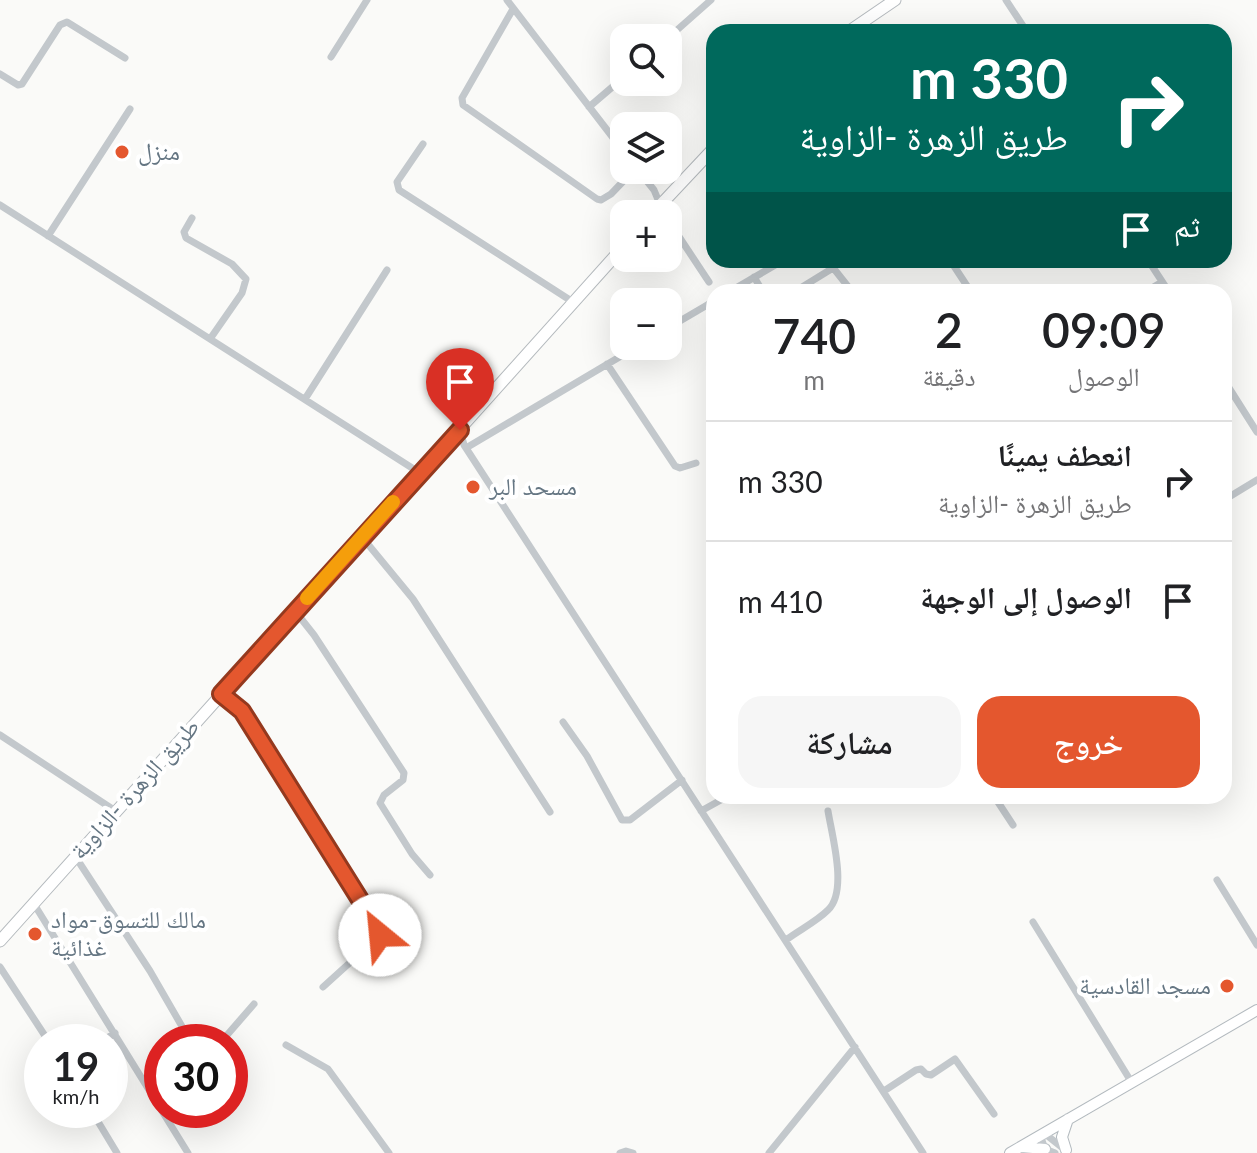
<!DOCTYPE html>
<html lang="ar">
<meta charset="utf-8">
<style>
body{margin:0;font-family:Lato,"Noto Naskh Arabic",sans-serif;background:#f6f6f6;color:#202124;direction:rtl;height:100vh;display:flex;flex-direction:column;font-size:30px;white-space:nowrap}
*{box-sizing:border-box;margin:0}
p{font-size:26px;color:#757577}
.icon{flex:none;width:44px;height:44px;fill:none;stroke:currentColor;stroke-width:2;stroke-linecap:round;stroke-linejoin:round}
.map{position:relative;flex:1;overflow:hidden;direction:ltr}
.panel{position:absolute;left:706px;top:284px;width:526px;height:520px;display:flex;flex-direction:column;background:#fff;border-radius:24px;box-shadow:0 8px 32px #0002;direction:rtl}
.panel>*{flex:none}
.guide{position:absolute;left:706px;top:24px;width:526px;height:244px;border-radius:24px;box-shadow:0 8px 32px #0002;direction:rtl;background:#00695c;color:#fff;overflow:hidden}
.fabs{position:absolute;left:610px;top:24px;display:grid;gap:16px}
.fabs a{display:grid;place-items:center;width:72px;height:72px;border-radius:16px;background:#fff;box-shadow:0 8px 32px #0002;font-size:40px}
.speed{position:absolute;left:24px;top:1024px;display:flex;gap:16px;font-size:40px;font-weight:700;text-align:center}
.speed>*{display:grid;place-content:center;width:104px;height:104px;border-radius:50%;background:#fff;box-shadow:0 8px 32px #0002;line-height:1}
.speed small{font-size:20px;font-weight:400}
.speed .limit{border:12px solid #d22;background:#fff;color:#111}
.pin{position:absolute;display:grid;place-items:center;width:68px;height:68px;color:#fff;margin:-82px -34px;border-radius:50% 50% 50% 0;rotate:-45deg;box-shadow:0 0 8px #0007}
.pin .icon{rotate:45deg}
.me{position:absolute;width:88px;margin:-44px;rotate:332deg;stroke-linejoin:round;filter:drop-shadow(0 0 6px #0008)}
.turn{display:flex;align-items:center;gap:28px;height:168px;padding:0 32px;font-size:36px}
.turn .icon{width:104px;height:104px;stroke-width:2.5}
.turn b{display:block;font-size:56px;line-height:68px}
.then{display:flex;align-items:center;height:76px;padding:0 32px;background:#0003;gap:16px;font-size:30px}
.eta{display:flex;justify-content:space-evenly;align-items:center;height:136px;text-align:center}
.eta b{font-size:48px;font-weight:600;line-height:56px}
.cta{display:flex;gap:16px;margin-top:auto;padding:16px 32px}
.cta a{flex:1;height:92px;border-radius:24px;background:#e4572e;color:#fff;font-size:32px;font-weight:600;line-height:92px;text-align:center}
.cta a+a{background:#f6f6f6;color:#202124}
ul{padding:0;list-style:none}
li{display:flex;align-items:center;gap:24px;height:120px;padding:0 32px;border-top:2px solid #e0e0e0}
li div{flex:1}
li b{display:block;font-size:30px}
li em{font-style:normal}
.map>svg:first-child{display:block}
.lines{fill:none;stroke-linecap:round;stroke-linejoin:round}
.secondary-casing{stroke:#b3babf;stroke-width:12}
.primary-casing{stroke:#b5babe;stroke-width:13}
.street{stroke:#c3c8cc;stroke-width:7}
.secondary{stroke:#fff;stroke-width:10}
.primary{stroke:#fff;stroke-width:11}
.route-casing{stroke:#94391e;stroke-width:20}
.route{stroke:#e4572e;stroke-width:14}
.slow{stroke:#f59e0b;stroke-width:14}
.poi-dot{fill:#e4572e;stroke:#fff;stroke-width:3}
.labels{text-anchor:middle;stroke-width:8;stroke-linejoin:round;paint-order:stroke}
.poi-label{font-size:24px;fill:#657683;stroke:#fff;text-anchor:start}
.street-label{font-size:24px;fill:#657683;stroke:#fff}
</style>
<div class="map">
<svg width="1257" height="1153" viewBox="0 0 1257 1153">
<rect width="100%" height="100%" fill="#fafaf8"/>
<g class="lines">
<defs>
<path id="secondary" d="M1021,1147L1045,1149
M1066,1150L1062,1137L1068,1119
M1010,1153L1257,1010"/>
<path id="primary" d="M848,32L895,0
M652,214L714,148
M0,941L624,246"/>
</defs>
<!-- secondary casing -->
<use href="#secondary" class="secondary-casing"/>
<!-- primary casing -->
<use href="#primary" class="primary-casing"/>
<!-- street -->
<path class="street" d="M507,0L624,152
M1006,0L1027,32
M513,9L462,98L463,105L597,199L601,200L611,194L634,170
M668,38L711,0
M331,57L367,0
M0,74L18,85L22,84L60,25L67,22L125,58
M589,107L624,77
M423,144L397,182L399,190L573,302
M638,170L654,190L664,214
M0,205L420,473
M192,218L184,232L186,238L232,264L246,279L242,293L210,339
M668,220L709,282
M48,236L130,109
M827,260L850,289
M950,260L971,292
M1148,260L1169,292
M754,277L763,292
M729,292L784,260
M794,292L833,268
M1145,292L1162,282
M668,328L714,301
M607,364L675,466L680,468L696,463
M1224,380L1257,432
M305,399L387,270
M460,430L464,445L923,1153
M466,448L638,346
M1224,500L1257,480
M362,537L413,599L550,812
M295,611L314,635L404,773L403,780L384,795L380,803L412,854L430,875
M221,694L242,711L379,930L380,935L376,939L323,987
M563,722L587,756L622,820H630L682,780
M0,735L114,810
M994,796L1013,825
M701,811L728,796
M75,856L150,971L191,1042
M1217,880L1257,945
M34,904L188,1153
M1033,922L1132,1083
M786,940C799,930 816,922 828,910C848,891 832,836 828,811
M0,967L49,1042
M101,1042L115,1033
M221,1042L254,1004
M286,1045L328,1069L389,1153
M884,1091L916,1070L921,1069L926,1074L931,1075L955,1059L994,1114
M91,1110L117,1153
M1044,1133L1064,1149
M1040,1135L1045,1149L1055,1153
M620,1153L626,1151L633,1153
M769,1153L855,1047"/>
<!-- secondary -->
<use href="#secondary" class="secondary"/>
<!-- primary -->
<use href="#primary" class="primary"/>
</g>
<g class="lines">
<defs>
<path id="route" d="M380,935L379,930L242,711L221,694L460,430"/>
</defs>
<!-- route casing -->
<use href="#route" class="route-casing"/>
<!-- route -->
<use href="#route" class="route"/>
<!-- slow -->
<path class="slow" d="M307,598L393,502"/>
</g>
<!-- markers -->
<g class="poi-dot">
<circle cx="122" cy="152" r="8"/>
<circle cx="473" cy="487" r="8"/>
<circle cx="35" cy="934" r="8"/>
<circle cx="1227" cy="986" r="8"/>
</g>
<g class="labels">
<!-- poi labels -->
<g class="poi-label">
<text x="138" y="160">منزل</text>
<text x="489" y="495">مسحد البر</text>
<text x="51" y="928">مالك للتسوق-مواد<tspan x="51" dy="28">غذائية</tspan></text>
<text x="1211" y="994" text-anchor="end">مسجد القادسية</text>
</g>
<!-- street labels -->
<g class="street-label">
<text transform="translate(135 789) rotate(-48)" y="8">طريق الزهرة -الزاوية</text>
</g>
</g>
</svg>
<div class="fabs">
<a><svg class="icon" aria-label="search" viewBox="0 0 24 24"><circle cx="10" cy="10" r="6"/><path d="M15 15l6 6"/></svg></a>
<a><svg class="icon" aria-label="layers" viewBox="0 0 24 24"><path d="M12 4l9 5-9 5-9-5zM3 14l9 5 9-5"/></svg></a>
<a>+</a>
<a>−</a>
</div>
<div class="speed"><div>19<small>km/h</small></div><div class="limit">30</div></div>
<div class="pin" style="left:460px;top:430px;background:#d93025"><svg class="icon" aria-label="arrive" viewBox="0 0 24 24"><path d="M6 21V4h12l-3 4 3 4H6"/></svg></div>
<svg class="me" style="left:380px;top:935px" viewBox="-20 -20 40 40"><circle r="19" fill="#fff"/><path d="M0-13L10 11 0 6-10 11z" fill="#e4572e"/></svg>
<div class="guide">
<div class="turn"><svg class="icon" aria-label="right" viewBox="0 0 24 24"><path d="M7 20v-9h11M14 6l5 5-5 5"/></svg><div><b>330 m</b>طريق الزهرة -الزاوية</div></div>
<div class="then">ثم<svg class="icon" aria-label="arrive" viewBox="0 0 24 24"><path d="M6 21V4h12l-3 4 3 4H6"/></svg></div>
</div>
<section class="panel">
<div class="eta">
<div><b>09:09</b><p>الوصول</p></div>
<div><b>2</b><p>دقيقة</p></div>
<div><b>740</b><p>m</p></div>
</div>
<ul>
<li><svg class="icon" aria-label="right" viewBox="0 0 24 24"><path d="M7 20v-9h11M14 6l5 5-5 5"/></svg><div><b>انعطف يمينًا</b><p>طريق الزهرة -الزاوية</p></div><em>330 m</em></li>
<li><svg class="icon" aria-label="arrive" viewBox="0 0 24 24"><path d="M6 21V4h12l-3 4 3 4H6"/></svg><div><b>الوصول إلى الوجهة</b></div><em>410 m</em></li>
</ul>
<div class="cta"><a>خروج</a><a>مشاركة</a></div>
</section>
</div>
